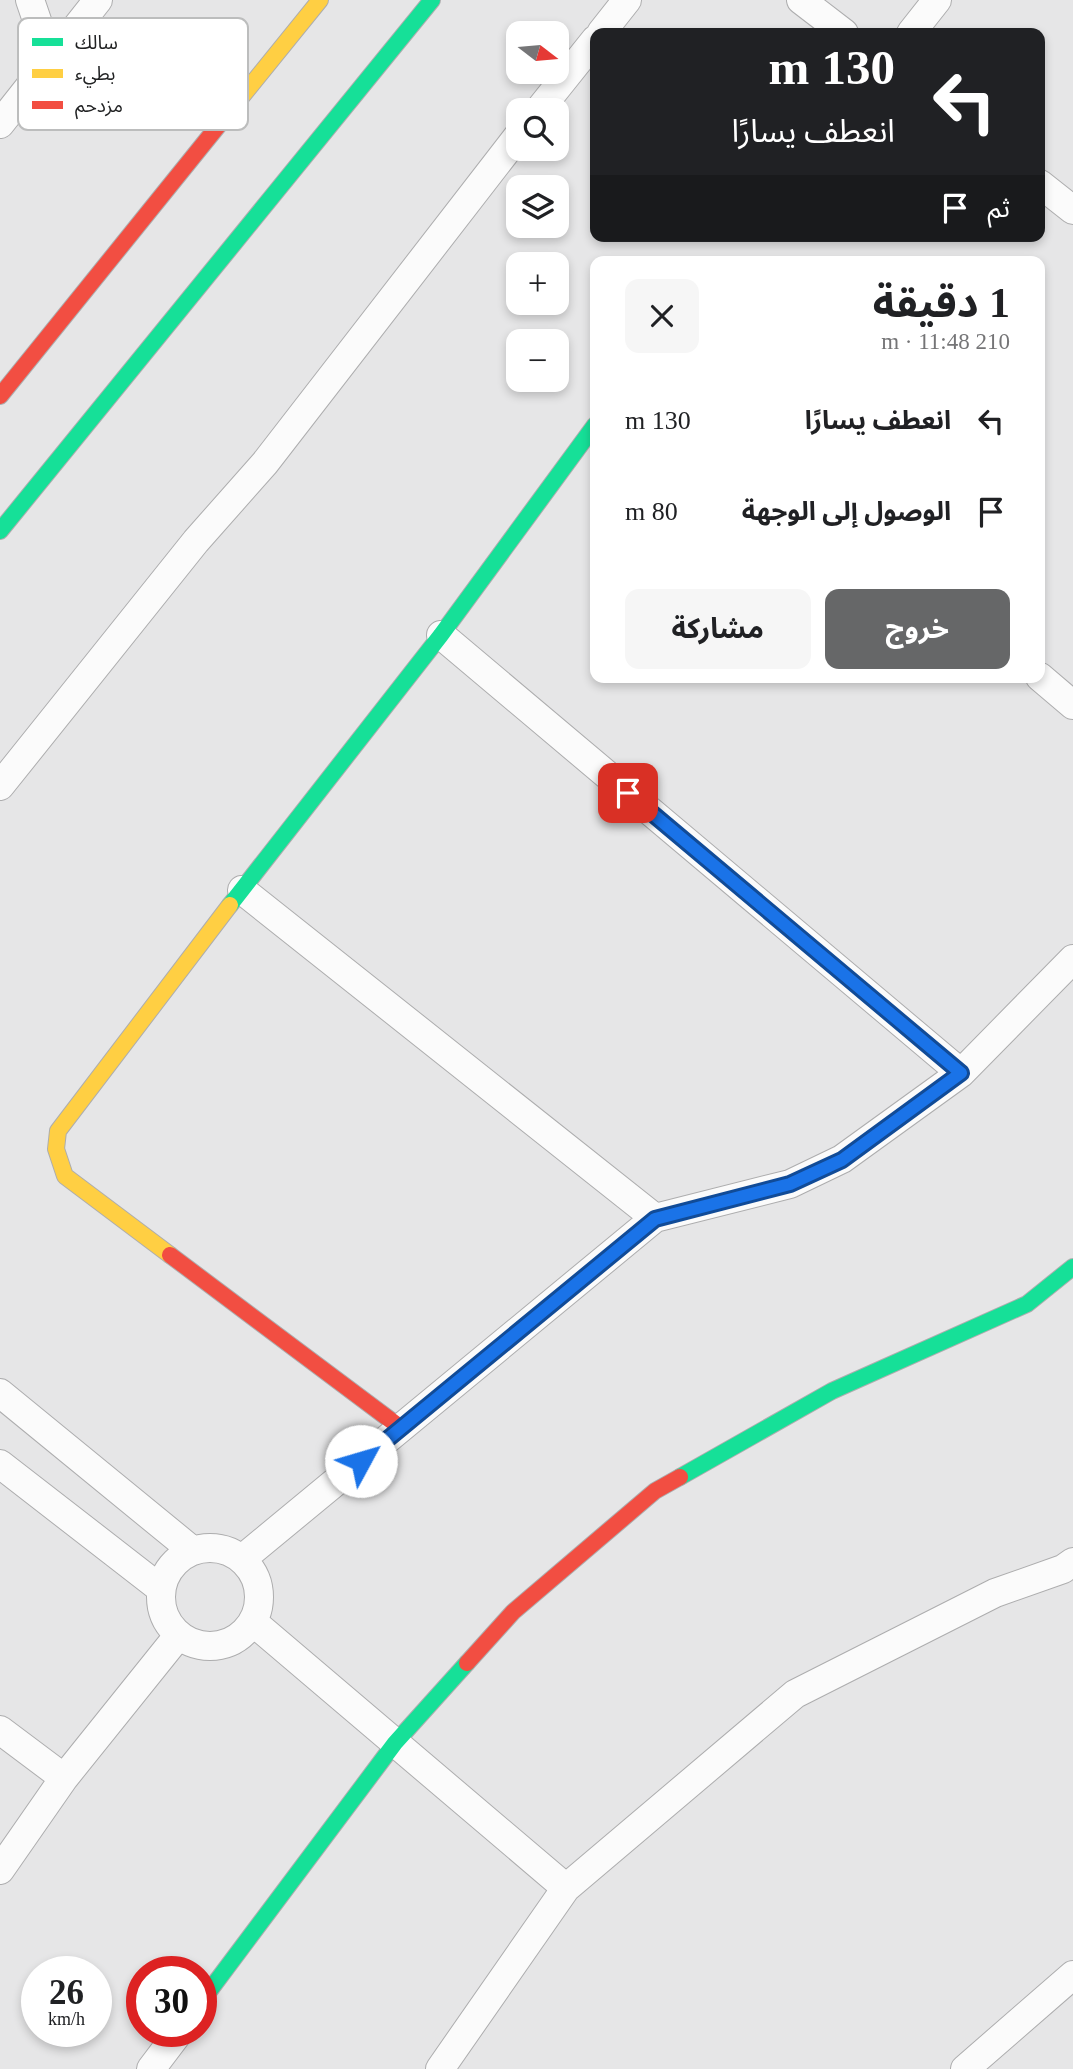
<!DOCTYPE html>
<html lang="ar">
<meta charset="utf-8">
<style>
body{margin:0;font-family:"Times New Roman","Noto Sans Arabic",serif;background:#f6f6f6;color:#202124;direction:rtl;height:100vh;display:flex;flex-direction:column;font-size:26px;white-space:nowrap}
*{box-sizing:border-box;margin:0}
p{font-size:23px;color:#757577}
.icon{flex:none;width:38px;height:38px;fill:none;stroke:currentColor;stroke-width:2;stroke-linecap:round;stroke-linejoin:round}
.map{position:relative;flex:1;overflow:hidden;direction:ltr}
.sheet{position:absolute;left:590px;top:256px;width:455px;height:427px;display:flex;flex-direction:column;background:#fff;border-radius:14px;box-shadow:0 4px 10px #0003;direction:rtl}
.sheet>*{flex:none}
.top-card{position:absolute;left:590px;top:28px;width:455px;height:214px;border-radius:14px;box-shadow:0 4px 10px #0003;direction:rtl;background:#202124;color:#fff;overflow:hidden}
.needle{width:46px;rotate:106deg}
.controls{position:absolute;left:506px;top:21px;display:grid;gap:14px}
.controls a{display:grid;place-items:center;width:63px;height:63px;border-radius:14px;background:#fff;box-shadow:0 4px 10px #0003;font-size:35px}
.speed{position:absolute;left:21px;top:1956px;display:flex;gap:14px;font-size:35px;font-weight:700;text-align:center}
.speed>*{display:grid;place-content:center;width:91px;height:91px;border-radius:50%;background:#fff;box-shadow:0 4px 10px #0003;line-height:1}
.speed small{font-size:18px;font-weight:400}
.speed .limit{border:10px solid #d22;background:#fff;color:#111}
.pin{position:absolute;display:grid;place-items:center;width:60px;height:60px;color:#fff;margin:-30px;border-radius:14px;box-shadow:0 4px 10px #0006}
.me{position:absolute;width:77px;margin:-38px;rotate:51deg;stroke-linejoin:round;filter:drop-shadow(0 0 5px #0008)}
.turn{display:flex;align-items:center;gap:24px;height:147px;padding:0 35px;font-size:32px}
.turn .icon{width:91px;height:91px;stroke-width:2.5}
.turn b{display:block;font-size:49px;line-height:60px}
.then{display:flex;align-items:center;height:66px;padding:0 35px;background:#0003;gap:14px;font-size:26px}
.round{display:grid;place-items:center;flex:none;width:74px;height:74px;border-radius:14px;background:#f6f6f6}
.summary{display:flex;align-items:center;justify-content:space-between;height:119px;padding:0 35px}
h1{font-size:42px;font-weight:700;line-height:52px}
.action{display:flex;gap:14px;margin-top:auto;padding:14px 35px}
.action a{flex:1;height:80px;border-radius:14px;background:#666768;color:#fff;font-size:28px;font-weight:700;line-height:80px;text-align:center}
.action a+a{background:#f6f6f6;color:#202124}
ul{padding:0;list-style:none}
li{display:flex;align-items:center;gap:21px;height:91px;padding:0 35px}
li div{flex:1}
li b{display:block;font-size:26px}
li em{font-style:normal}
.map>svg:first-child{display:block}
.lines{fill:none;stroke-linecap:round;stroke-linejoin:round}
.street-casing{stroke:#adadae;stroke-width:30}
.fast-casing{stroke:#adadae;stroke-width:18}
.slow-casing{stroke:#adadae;stroke-width:18}
.jam-casing{stroke:#adadae;stroke-width:18}
.street{stroke:#fbfbfb;stroke-width:28}
.fast{stroke:#16e098;stroke-width:16}
.slow{stroke:#ffcf43;stroke-width:16}
.jam{stroke:#f24e42;stroke-width:16}
.route-casing{stroke:#114b97;stroke-width:18}
.route{stroke:#1a73e8;stroke-width:12}
.key{fill:#fff;stroke:#bcbdbd;stroke-width:2}
.key-label{font-size:19px;fill:#212223}
</style>
<div class="map">
<svg width="1073" height="2069" viewBox="0 0 1073 2069">
<rect width="100%" height="100%" fill="#e6e6e7"/>
<g class="lines">
<defs>
<path id="street" d="M30,0L43,38L47,64
M801,0L844,33
M601,33L627,0
M911,33L937,0
M539,110L595,40
M0,124L98,0
M1040,184L1073,210
M441,635L961,1073
M1040,677L1073,705
M0,786L196,541L265,463L518,136
M242,890L655,1218
M0,1393L193,1551
M0,1464L161,1589
M161 1597a49 49 0 1 1 98 0a49 49 0 1 1-98 0Z
M242,1559L655,1218L790,1184L842,1159L961,1073L1073,959
M253,1622L566,1888
M0,1730L64,1778
M0,1870L64,1778L178,1636
M151,2069L179,2032
M440,2069L566,1888L795,1694L995,1593L1063,1569L1073,1562
M965,2069L1073,1975"/>
<path id="fast" d="M0,531L432,0
M230,905L441,635L595,425
M680,1477L832,1391L1027,1304L1073,1267
M201,2002L395,1743L467,1663"/>
<path id="slow" d="M222,121L320,0
M170,1255L65,1176L56,1149L58,1131L230,905"/>
<path id="jam" d="M0,396L222,121
M170,1255L401,1428
M467,1663L513,1612L655,1491L680,1477"/>
</defs>
<!-- street casing -->
<use href="#street" class="street-casing"/>
<!-- fast casing -->
<use href="#fast" class="fast-casing"/>
<!-- slow casing -->
<use href="#slow" class="slow-casing"/>
<!-- jam casing -->
<use href="#jam" class="jam-casing"/>
<!-- street -->
<use href="#street" class="street"/>
<!-- fast -->
<use href="#fast" class="fast"/>
<!-- slow -->
<use href="#slow" class="slow"/>
<!-- jam -->
<use href="#jam" class="jam"/>
</g>
<g class="lines">
<defs>
<path id="route" d="M361,1461L655,1219L790,1184L842,1160L961,1073L628,793"/>
</defs>
<!-- route casing -->
<use href="#route" class="route-casing"/>
<!-- route -->
<use href="#route" class="route"/>
</g>
<!-- legend -->
<rect x="18" y="18" width="230" height="112" rx="10" class="key"/>
<rect x="32" y="38" width="31" height="8" fill="#16e098"/>
<rect x="32" y="69" width="31" height="9" fill="#ffcf43"/>
<rect x="32" y="101" width="31" height="8" fill="#f24e42"/>
<g class="key-label">
<text x="75" y="49">سالك</text>
<text x="75" y="80">بطيء</text>
<text x="75" y="112">مزدحم</text>
</g>
</svg>
<div class="controls">
<a><svg class="needle" viewBox="-14 -14 28 28"><path d="M0-13l5 13h-10z" fill="#e53935"/><path d="M0 13l5-13h-10z" fill="#757577"/></svg></a>
<a><svg class="icon" aria-label="search" viewBox="0 0 24 24"><circle cx="10" cy="10" r="6"/><path d="M15 15l6 6"/></svg></a>
<a><svg class="icon" aria-label="layers" viewBox="0 0 24 24"><path d="M12 4l9 5-9 5-9-5zM3 14l9 5 9-5"/></svg></a>
<a>+</a>
<a>−</a>
</div>
<div class="speed"><div>26<small>km/h</small></div><div class="limit">30</div></div>
<div class="pin" style="left:628px;top:793px;background:#d93025"><svg class="icon" aria-label="arrive" viewBox="0 0 24 24"><path d="M6 21V4h12l-3 4 3 4H6"/></svg></div>
<svg class="me" style="left:361px;top:1461px" viewBox="-20 -20 40 40"><circle r="19" fill="#fff"/><path d="M0-13L10 11 0 6-10 11z" fill="#1a73e8"/></svg>
<div class="top-card">
<div class="turn"><svg class="icon" aria-label="left" viewBox="0 0 24 24"><path d="M17 20v-9H6M10 6l-5 5 5 5"/></svg><div><b>130 m</b>انعطف يسارًا</div></div>
<div class="then">ثم<svg class="icon" aria-label="arrive" viewBox="0 0 24 24"><path d="M6 21V4h12l-3 4 3 4H6"/></svg></div>
</div>
<section class="sheet">
<div class="summary"><div><h1>1 دقيقة</h1><p>210 m · 11:48</p></div><a class="round"><svg class="icon" aria-label="close" viewBox="0 0 24 24"><path d="M6 6l12 12M18 6L6 18"/></svg></a></div>
<ul>
<li><svg class="icon" aria-label="left" viewBox="0 0 24 24"><path d="M17 20v-9H6M10 6l-5 5 5 5"/></svg><div><b>انعطف يسارًا</b></div><em>130 m</em></li>
<li><svg class="icon" aria-label="arrive" viewBox="0 0 24 24"><path d="M6 21V4h12l-3 4 3 4H6"/></svg><div><b>الوصول إلى الوجهة</b></div><em>80 m</em></li>
</ul>
<div class="action"><a>خروج</a><a>مشاركة</a></div>
</section>
</div>
